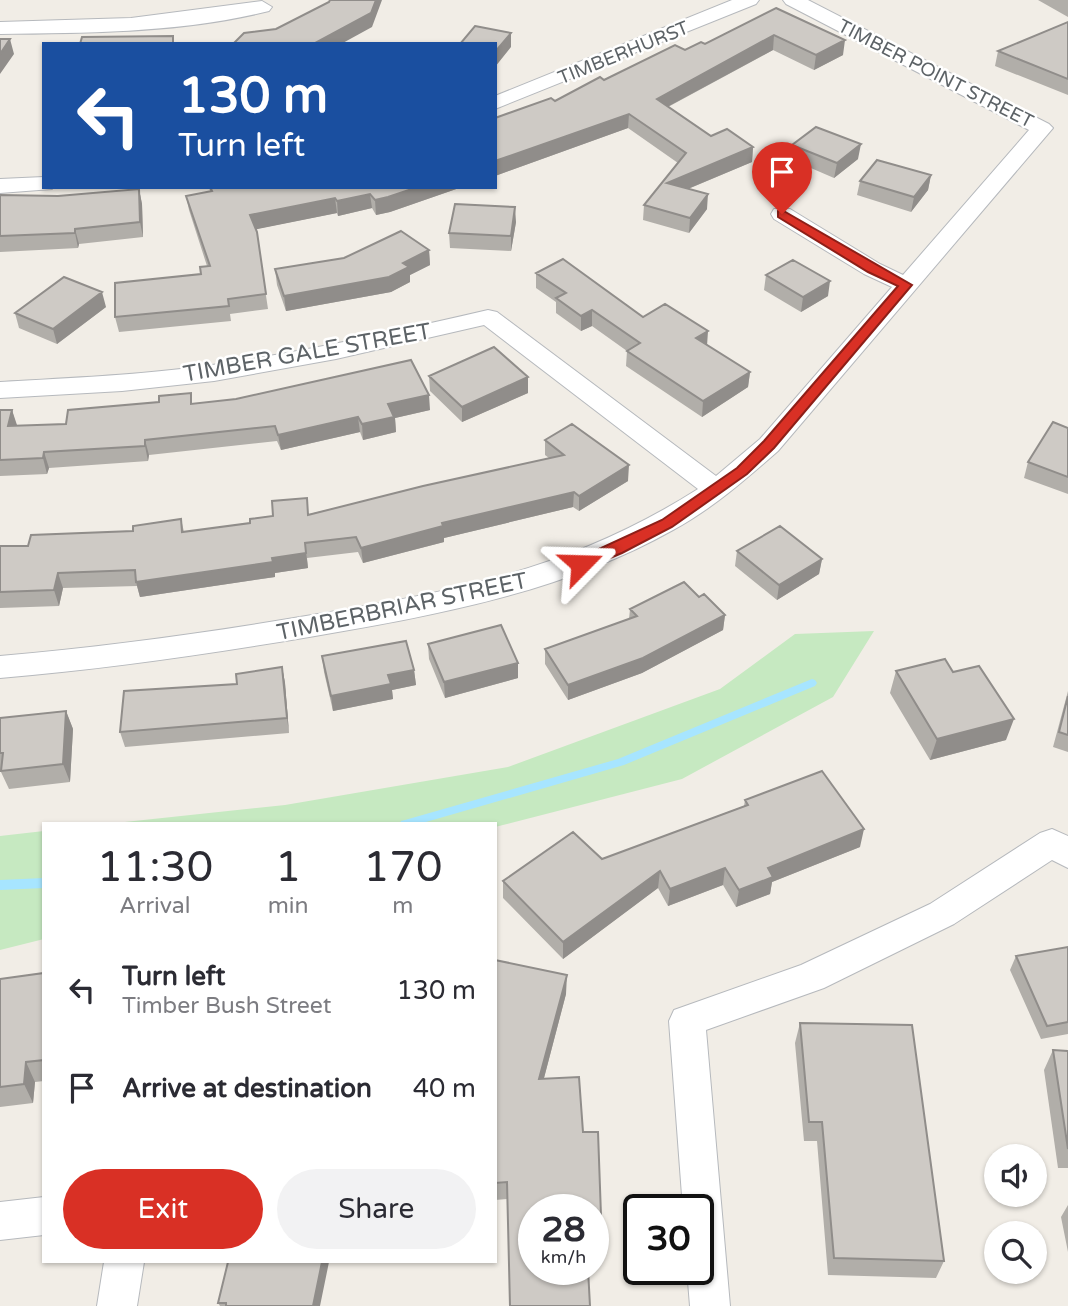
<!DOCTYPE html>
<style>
body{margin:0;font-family:"Varela Round",sans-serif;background:#f2f2f3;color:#2b2b33;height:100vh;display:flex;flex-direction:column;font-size:26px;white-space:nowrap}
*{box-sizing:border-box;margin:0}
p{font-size:23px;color:#7c7c81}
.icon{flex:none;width:38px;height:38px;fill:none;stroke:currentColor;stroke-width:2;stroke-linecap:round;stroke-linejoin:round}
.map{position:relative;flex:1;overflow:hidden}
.details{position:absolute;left:42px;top:822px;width:455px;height:441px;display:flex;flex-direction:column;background:#fff;border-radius:0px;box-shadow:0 2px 5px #0004}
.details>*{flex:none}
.banner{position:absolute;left:42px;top:42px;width:455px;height:147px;border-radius:0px;box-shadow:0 2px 5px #0004;background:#1a4fa0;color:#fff;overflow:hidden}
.buttons{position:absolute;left:984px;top:1144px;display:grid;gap:14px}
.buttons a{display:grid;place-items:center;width:63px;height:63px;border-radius:50%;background:#fff;box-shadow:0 2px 5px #0004;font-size:35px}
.speed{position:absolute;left:518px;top:1194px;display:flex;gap:14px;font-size:35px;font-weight:700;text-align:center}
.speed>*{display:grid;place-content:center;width:91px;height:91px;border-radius:50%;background:#fff;box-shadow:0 2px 5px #0004;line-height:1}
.speed small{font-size:18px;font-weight:400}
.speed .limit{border:4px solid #111;border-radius:10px;background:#fff;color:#111}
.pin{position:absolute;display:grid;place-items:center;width:60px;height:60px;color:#fff;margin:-72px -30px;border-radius:50% 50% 50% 0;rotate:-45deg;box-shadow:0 0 7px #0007}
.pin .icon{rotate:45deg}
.me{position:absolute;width:77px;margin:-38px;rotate:68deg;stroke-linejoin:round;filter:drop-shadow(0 0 5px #0008)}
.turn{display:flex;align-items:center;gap:24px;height:147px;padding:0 21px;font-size:32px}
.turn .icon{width:91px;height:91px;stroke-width:2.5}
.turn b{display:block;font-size:49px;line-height:60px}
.eta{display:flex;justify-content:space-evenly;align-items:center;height:119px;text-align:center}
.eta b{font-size:42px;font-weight:600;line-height:49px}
.primary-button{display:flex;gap:14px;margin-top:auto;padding:14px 21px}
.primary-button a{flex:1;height:80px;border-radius:42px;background:#d93025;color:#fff;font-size:28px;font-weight:600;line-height:80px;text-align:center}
.primary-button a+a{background:#f2f2f3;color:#2b2b33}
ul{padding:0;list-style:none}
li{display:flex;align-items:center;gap:21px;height:98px;padding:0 21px}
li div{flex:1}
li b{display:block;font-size:26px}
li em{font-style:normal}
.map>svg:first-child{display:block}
.green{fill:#c6e9c1}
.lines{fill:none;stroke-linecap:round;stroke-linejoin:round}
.stream{fill:#a7e5ff;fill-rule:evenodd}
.minor-casing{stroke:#b6b9bd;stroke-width:2}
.minor{fill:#fff;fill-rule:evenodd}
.wall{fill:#b1aea9}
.shaded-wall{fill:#908d8a}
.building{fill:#cecac5;stroke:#908d8a;stroke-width:2}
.route{fill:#d93025;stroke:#8d1f18;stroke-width:2}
.labels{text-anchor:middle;stroke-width:5;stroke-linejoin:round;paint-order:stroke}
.far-street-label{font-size:19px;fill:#5d6367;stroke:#fff}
.street-label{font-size:23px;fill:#5d6367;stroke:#fff}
</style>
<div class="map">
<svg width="1068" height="1306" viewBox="0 0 1068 1306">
<rect width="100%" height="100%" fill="#f1ede6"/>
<!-- green -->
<path class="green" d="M874,631L833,697L682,779L495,827V824H106L285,805L508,767L720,689L795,634Z
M44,831V939L0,950V836Z"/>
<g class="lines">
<!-- stream -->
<path class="stream" d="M812,679L815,680L817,683L815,686L624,765L419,824H400L401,821L405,820L618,759Z
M44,878V888L0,890V880Z"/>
<defs>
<path id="minor" d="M732,0H759L756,4L495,109V96Z
M783,0H808L1049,124L1053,128L778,451C745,480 712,509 673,530C563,592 437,615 315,636C210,654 106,669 0,678V656C103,647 205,633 306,616C452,592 571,570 698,489L484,325L336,359L214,381L122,391L0,398V382C71,378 142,375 212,365C305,352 397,331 488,310L497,312L716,476L760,439L892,287L864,274L774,219L771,214L774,209H790L880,264L903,275L1029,130L786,4Z
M262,1L272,7L269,11C182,33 89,33 0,34V22L131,18Z
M44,177V187L52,189L0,193V179Z
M1052,829L1068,836V868L1052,860L954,924L824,988L706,1030L730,1306H690L687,1269H698V1209H683L669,1021L674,1010L801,965L930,904L1040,833Z
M44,1197V1235L0,1240V1202Z
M104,1262H144L137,1306H97Z"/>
</defs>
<!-- minor casing -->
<use href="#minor" class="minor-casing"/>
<!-- minor -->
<use href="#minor" class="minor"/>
</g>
<!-- wall -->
<path class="wall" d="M1038,0H1068V17Z
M776,8L843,55L814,70L773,50L668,107L711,136L753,147L752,162L688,189L707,209L689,233L643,220L644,205L678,163L628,128L495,176V118L555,101L604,80L705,44Z
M1068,22V95L995,66L998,51Z
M792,145L858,159L834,178L790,159Z
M931,175L928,190L911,212L857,195L860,181Z
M209,187H462L390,212L376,215L372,208L338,216L337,213L256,229L268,309L230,314L231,321L119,332L115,317L201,274L207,266L189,210L186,196L210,191Z
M139,189L142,204L143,237L79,244L78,248L0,252V195L58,196Z
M516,222L511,251L450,248L449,233Z
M429,250L430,265L410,275V282L391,292L286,311L277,285L275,269Z
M536,273L643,317L707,345L750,372L748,387L702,417L626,366L627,351L592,326L581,331L556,313V302L536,288Z
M766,275L828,296L801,312L764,290Z
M106,307L57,344L19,328L15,313Z
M429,376L528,393L462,422L430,391Z
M193,403L430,410L395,418L396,432L363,440L360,432L281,450L277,441L149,455L148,461L49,468L47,474L0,476V410H12L16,426L66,424Z
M1068,428V494L1024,478L1028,462Z
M545,440L628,481L579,511L573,507L444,538V542L363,563L358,552L307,558L308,568L275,573V577L140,597L137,586L63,588L59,606L0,608V546H28L133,531L181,519L184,532L309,514L549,458L545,455Z
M737,551L822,559L819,574L777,600L735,566Z
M699,597L725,615L723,630L642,673L568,700L545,664V649L629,619L630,609Z
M428,644L518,663V678L445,698L429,659Z
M322,656L414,670L416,685L392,690L393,699L333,711L324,672Z
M282,667L285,683L289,733L125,747L120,732L237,684Z
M896,671L953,672L1006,740L930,760L890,693Z
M1068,691V752L1053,747Z
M66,711L73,729L70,782L9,789L1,772H0V718Z
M745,800L860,847L772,882L770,894L736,907L723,885L668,906L658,888L563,959L503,898V881L602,859L744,806Z
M1068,947V1034L1041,1039L1010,970L1016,956Z
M495,960L566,994L544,1078L583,1132L602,1243L601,1259H593V1209L507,1199L495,1200Z
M44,973V1081L35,1082L33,1103L0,1107V979Z
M800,1023L944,1261L936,1278L828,1275L817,1141H804L795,1043Z
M1053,1050L1068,1051V1168H1058L1044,1070Z
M1068,1205V1252L1061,1217Z
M218,1303L320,1306H220Z"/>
<!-- shaded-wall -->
<path class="shaded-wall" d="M376,0H382L372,27L341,44H315Z
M511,33V47L495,67V52Z
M774,35L773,50L656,113L657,99Z
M10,39L14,54L0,74V54Z
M845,40L843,55L814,70L816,55Z
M629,114L628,128L495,176V161Z
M861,144L858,159L834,178L837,163Z
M753,147L752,162L666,198L667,183Z
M931,175L928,190L911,212L914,197Z
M418,187H462L390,212L376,215L375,200Z
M139,189L142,204L143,237L140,222Z
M370,194L372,208L338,216L337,201Z
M708,194L707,209L689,233L690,218Z
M335,198L337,213L253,230L250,215Z
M515,207L516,222L511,251V236Z
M75,229L79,244L78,248L75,233Z
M429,250L430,265L410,275V282L391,292L286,311L284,296L403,263Z
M830,281L828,296L801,312L803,297Z
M102,292L106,307L57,344L53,329Z
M592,310V326L581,331V316Z
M708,331L707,346L696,338Z
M750,372L748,387L702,417L703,401Z
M528,377V393L462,422V407Z
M429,395L430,410L395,418L396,432L363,440L362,424L388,404Z
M12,410L17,425L13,441L8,426Z
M358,417L360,432L281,450L278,435Z
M145,440L149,455L148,461L145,446Z
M44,452L49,468L47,474L43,458Z
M629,465L628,481L579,511V496Z
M574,492L573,507L444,538V542L363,563L361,548L442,523Z
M305,543L308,568L275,573V577L140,597L136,582L272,558Z
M822,559L819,574L777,600L779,585Z
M58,573L63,588L59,606L54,590Z
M725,615L723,630L642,673L568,700V685Z
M518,663V678L445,698L444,682Z
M282,667L285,683L289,733L287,718Z
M414,670L416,685L392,690L393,699L333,711L331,696L388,675Z
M66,711L73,729L70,782L63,764Z
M1014,719L1006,740L930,760L937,739Z
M864,829L860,847L772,882L770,894L736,907L739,890L768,868Z
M725,868L723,885L668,906L670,889Z
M660,871L658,888L563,959V942Z
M567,975L566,994L539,1097V1079Z
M26,1062L35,1082L33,1103L24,1084Z
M322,1262H329L320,1306H313Z"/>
<!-- building -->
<path class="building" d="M330,0H376L371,13L315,43L318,44H233L244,33L276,29L329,2Z
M776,8L845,40L816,55L774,35L657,99L711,136L727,129L753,147L667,183L708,194L690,218L644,205L686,153L629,114L495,161V118L551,98L555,101L600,77L604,80L675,45L685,50L701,42L705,44Z
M1068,22V79L998,51Z
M475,26L511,33L495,52V44H460Z
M173,36V44H80L82,37Z
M0,39H10L0,54Z
M816,127L861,144L837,163L792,145Z
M877,160L931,175L914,197L860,181Z
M210,187H418L388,197L375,200L370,194L337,201L335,198L250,215L257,232L266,294L228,299L229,306L115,317V283L201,274L200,267L210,266L186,196L212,191Z
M139,189L140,222L75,229V233L0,236V195L58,196Z
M455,204L515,207L511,236L449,233Z
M401,231L429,250L403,263L409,267L389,277L284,296L275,269L344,258Z
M563,259L643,317L665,304L708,331L696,338L750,372L703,401L627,351L640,343L592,310L581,316L556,298L566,293L536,273Z
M793,260L830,281L803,297L766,275Z
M64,277L102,292L53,329L15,313Z
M494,347L528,377L462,407L429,376Z
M411,360L429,395L388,404L394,417L362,424L358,417L278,435L275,426L145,440V446L44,452L43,458L0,460V410H12L8,426L66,424L68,410L159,402V396L191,393V404L236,399Z
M1053,422L1068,428V477L1028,462Z
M572,424L629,465L579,496L574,492L442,523L443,526L361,548L356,537L305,543L306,553L272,558L273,562L136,582L135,570L58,573L54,590L0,592V546H28L31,535L133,531V526L181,519L182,532L250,523V519L273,516L272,501L307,498L308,515L423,486L564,455L545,440Z
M780,526L822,559L779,585L737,551Z
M684,582L699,597L704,594L725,615L643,658L568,685L545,649L637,616L630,609Z
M501,625L518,663L444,682L428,644Z
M406,641L414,670L388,675L391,684L331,696L322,656Z
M945,659L953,672L979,666L1014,719L937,739L896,671Z
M282,667L287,718L120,732L124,691L237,684L236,674Z
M1068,696V735L1059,732Z
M66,711L63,764L1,771L3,753H0V718Z
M822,771L864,829L768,868L773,877L739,890L725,868L670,889L660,871L563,942L503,881L573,832L602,859L748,805L745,800Z
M1068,947V1022L1047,1026L1016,956Z
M495,960L567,975L539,1079L579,1077L583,1132H598L602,1243H593V1209H534V1269H588L590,1306H510L507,1182L495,1183Z
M44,973V1060L26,1062L24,1084L0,1087V979Z
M800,1023L912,1025L944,1261L834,1258L822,1122H809Z
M1053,1050L1068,1051V1149Z
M228,1262H322L313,1306H226V1303H218Z"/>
<!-- route -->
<path class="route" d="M782,210L912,285L774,448L747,474L672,527L622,553L586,568H575L573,564L575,560L662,520L737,468L764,441L898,286L868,272L778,217V211Z"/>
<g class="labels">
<!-- far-street labels -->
<g class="far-street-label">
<text transform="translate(623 52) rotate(-22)" y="7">TIMBERHURST</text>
<text transform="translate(936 73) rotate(27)" y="7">TIMBER POINT STREET</text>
</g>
<!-- street labels -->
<g class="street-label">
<text transform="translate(307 352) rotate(-10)" y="8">TIMBER GALE STREET</text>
<text transform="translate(402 606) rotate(-12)" y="8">TIMBERBRIAR STREET</text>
</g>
</g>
</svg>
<div class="buttons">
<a><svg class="icon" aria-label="sound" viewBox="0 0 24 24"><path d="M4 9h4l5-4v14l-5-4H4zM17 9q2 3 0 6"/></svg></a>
<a><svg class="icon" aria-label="search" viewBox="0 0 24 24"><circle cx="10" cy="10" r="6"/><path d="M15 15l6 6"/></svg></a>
</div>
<div class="speed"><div>28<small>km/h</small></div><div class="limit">30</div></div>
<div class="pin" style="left:782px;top:214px;background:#d93025"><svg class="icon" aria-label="arrive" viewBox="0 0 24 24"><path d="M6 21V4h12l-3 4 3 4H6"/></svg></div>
<svg class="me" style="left:581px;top:564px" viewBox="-20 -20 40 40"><path d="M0-17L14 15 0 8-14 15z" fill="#d93025" stroke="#fff" stroke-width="4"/></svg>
<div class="banner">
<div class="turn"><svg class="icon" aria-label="left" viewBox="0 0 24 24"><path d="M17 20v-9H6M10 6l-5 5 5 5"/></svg><div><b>130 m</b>Turn left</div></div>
</div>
<section class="details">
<div class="eta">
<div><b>11:30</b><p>Arrival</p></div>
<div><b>1</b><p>min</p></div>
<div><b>170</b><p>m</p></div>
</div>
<ul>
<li><svg class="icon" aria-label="left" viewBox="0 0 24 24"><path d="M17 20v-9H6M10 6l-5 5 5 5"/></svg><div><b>Turn left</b><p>Timber Bush Street</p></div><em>130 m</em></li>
<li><svg class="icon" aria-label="arrive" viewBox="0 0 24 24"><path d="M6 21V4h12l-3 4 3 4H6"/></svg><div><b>Arrive at destination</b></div><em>40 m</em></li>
</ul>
<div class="primary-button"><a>Exit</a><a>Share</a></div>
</section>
</div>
